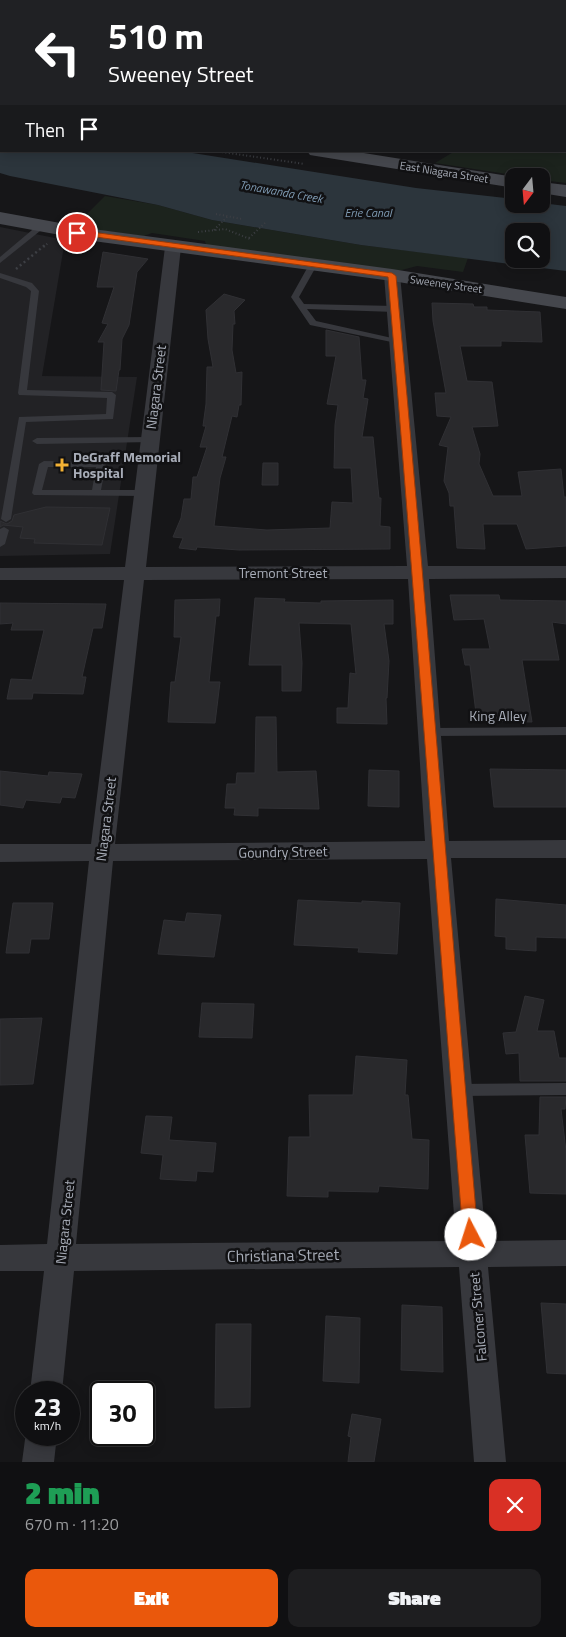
<!DOCTYPE html>
<meta charset="utf-8">
<style>
body{margin:0;font-family:"Titillium Web",sans-serif;background:#1e1e20;color:#f1f3f6;height:100vh;display:flex;flex-direction:column;font-size:19px;white-space:nowrap}
*{box-sizing:border-box;margin:0}
p{font-size:16px;color:#9c9d9f}
.icon{flex:none;width:28px;height:28px;fill:none;stroke:currentColor;stroke-width:2;stroke-linecap:round;stroke-linejoin:round}
.map{position:relative;height:1462px;overflow:hidden}
.panel{display:flex;flex-direction:column;background:#101012;flex:1}
.panel>*{flex:none}
.guide{position:absolute;left:0px;top:0px;width:566px;height:152px;box-shadow:0 2px 12px #0003,0 0 0 1px #303032;background:#202124;color:#fff;overflow:hidden}
.needle{width:32px;rotate:196deg}
.controls{position:absolute;left:505px;top:168px;display:grid;gap:10px}
.controls a{display:grid;place-items:center;width:45px;height:45px;border-radius:10px;background:#101012;box-shadow:0 2px 12px #0003,0 0 0 1px #303032;font-size:25px}
.speed{position:absolute;left:15px;top:1381px;display:flex;gap:10px;font-size:25px;font-weight:700;text-align:center}
.speed>*{display:grid;place-content:center;width:65px;height:65px;border-radius:50%;background:#101012;box-shadow:0 2px 12px #0003,0 0 0 1px #303032;line-height:1}
.speed small{font-size:12px;font-weight:400}
.speed .limit{border:2px solid #111;border-radius:8px;background:#fff;color:#111}
.pin{position:absolute;display:grid;place-items:center;width:42px;height:42px;color:#fff;margin:-21px;border:2px solid #fff;border-radius:50%;box-shadow:0 1px 5px #0007}
.me{position:absolute;width:55px;margin:-28px;rotate:355deg;stroke-linejoin:round;filter:drop-shadow(0 0 4px #0008)}
.turn{display:flex;align-items:center;gap:18px;height:105px;padding:0 25px;font-size:22px}
.turn .icon{width:65px;height:65px;stroke-width:2.5}
.turn b{display:block;font-size:35px;line-height:42px}
.then{display:flex;align-items:center;height:48px;padding:0 25px;background:#0003;gap:10px;font-size:19px}
.round{display:grid;place-items:center;flex:none;width:52px;height:52px;border-radius:10px;background:#1e1e20}
.summary{display:flex;align-items:center;justify-content:space-between;height:85px;padding:0 25px}
h1{font-size:30px;font-weight:800;line-height:38px;color:#1e9e55}
.action{display:flex;gap:10px;margin-top:auto;padding:10px 25px}
.action a{flex:1;height:58px;border-radius:10px;background:#ea580c;color:#fff;font-size:20px;font-weight:800;line-height:58px;text-align:center}
.action a+a{background:#1e1e20;color:#f1f3f6}
.map>svg:first-child{display:block}
.built{fill:#222225}
.green{fill:#1c231d}
.water{fill:#2c353c;fill-rule:evenodd}
.building{fill:#29292c;stroke:#303034}
.lines{fill:none;stroke-linecap:round;stroke-linejoin:round}
.path-far1{stroke:#3d3f44;stroke-width:2;stroke-dasharray:1 2.5;stroke-linecap:butt}
.path{stroke:#3d3f44;stroke-width:2.5;stroke-dasharray:2 3;stroke-linecap:butt}
.lane{fill:#37383d;fill-rule:evenodd}
.street{fill:#37383d;fill-rule:evenodd}
.secondary{fill:#45474d;fill-rule:evenodd}
.primary{fill:#53555c;fill-rule:evenodd}
.route{fill:#ea580c;stroke:#983908}
.poi-dot{fill:#f2b134;stroke:#111113;stroke-width:2}
.labels{text-anchor:middle;stroke-width:5;stroke-linejoin:round;paint-order:stroke}
.far-street-label{font-size:11px;fill:#a8adb8;stroke:#111113}
.far-water-label{font-size:12px;font-style:italic;fill:#7f9bb3;stroke:#111113}
.street-label{font-size:14px;fill:#a8adb8;stroke:#111113}
.poi-label{font-size:14px;font-weight:bold;fill:#a8adb8;stroke:#111113;text-anchor:start}
.near-street-label{font-size:16px;fill:#a8adb8;stroke:#111113}
</style>
<div class="map">
<svg width="566" height="1462" viewBox="0 0 566 1462">
<rect width="100%" height="100%" fill="#161618"/>
<!-- built -->
<path class="built" d="M0,227L65,240L42,376L137,377L110,554L0,556Z"/>
<!-- green -->
<path class="green" d="M566,84V183L541,180V176H520L435,163L455,151H565Z
M105,196L158,205L212,220L361,245L468,258L463,272L417,266L398,271L206,246L205,241L152,233L144,236L74,227Z"/>
<!-- water -->
<path class="water" d="M0,114L1,151H180L416,188L514,199V204L541,203L566,206V271L361,245L212,220L158,205L10,176L0,173ZM514,231H541V259H514Z"/>
<!-- building -->
<path class="building" d="M103,252L148,259L137,272L129,325L122,339L120,370H119L116,391L101,390L104,342H98L108,324L102,323L114,287H97Z
M224,294L245,300L234,311L235,324H233L232,350L236,373L242,372L241,405H239L237,417L232,416L222,457H226L220,478L214,526L267,530L330,528L332,502L353,503L351,468H334L335,425L338,405L327,404L336,356H326V330L359,337L362,380H366L363,398L368,399L362,437H373L379,498H381L380,526L390,527V549L239,550L197,547L196,550L179,548L183,538L173,537L181,518L184,499H191L193,477H197L207,447H200L206,426H203L206,404L207,367H213L208,339L206,310Z
M432,303L473,304L474,307H487V310L540,312L542,342L501,341V346H460L467,381L492,382L498,426L472,427L480,454L479,464L493,496H522L518,472L561,469L564,497H566V546L526,549L517,524H483L485,549L457,548L454,506H450L449,493L444,481L448,447L439,445L451,417L437,416L435,393H446L433,321Z
M263,463H278V485H262Z
M46,507L110,508L102,545L34,543L35,539L20,538L23,527L3,525L0,527V521L7,524L12,521L14,515Z
M450,595H499L500,600L566,601V624L552,622L559,660H522L532,722L477,721L470,665H465L462,649H490L484,619L454,620Z
M255,598L285,599L284,602L321,603V601L393,600V624H384L389,661L387,698H386L387,724L337,723V708H348L350,673L356,674L351,624L299,623L302,663L301,691H282V665H249Z
M220,599L219,616H216L209,682H220L215,723L168,722L171,682H175L181,637H174L175,600Z
M0,603L106,604L102,628H93L82,677H86L83,694L33,693L32,699H7L11,679L32,680L44,630H11L13,623L0,624Z
M256,717H276L277,772L316,771L319,809L258,808V816L234,815L235,808H225L227,784H236L237,773H255Z
M490,769L566,770V807H494Z
M369,770L399,771V807L368,806Z
M0,771L48,776L49,772L82,774L75,798L62,797L60,803L26,800L23,808L0,805Z
M496,899L566,905V938L536,937V951L506,949V937L495,936Z
M298,900L362,903V901L400,903L397,954L358,952L359,948L294,945Z
M13,903H53L49,939H31L29,953H6Z
M187,913L221,915L214,957L158,954L164,920L185,922Z
M525,996L544,1000L537,1031H554L559,1058H566V1081H520L519,1053L506,1054L503,1033L516,1032Z
M202,1003L254,1004L252,1038L199,1037Z
M42,1018L33,1084L0,1085V1019Z
M356,1056L407,1060L405,1095H408L412,1139L429,1140L428,1189L379,1186L378,1192L328,1191V1197L287,1196L289,1137H310L309,1095H353Z
M540,1097H566L565,1109H561L566,1151V1194L530,1193L525,1135H539Z
M146,1116L172,1117L169,1140L216,1143L213,1172L197,1171L196,1181L160,1179L163,1155L141,1153Z
M541,1303L566,1304V1374L547,1373Z
M402,1305L442,1307L443,1372L401,1370Z
M326,1316L360,1318L359,1383L323,1381Z
M216,1324H251L250,1407L215,1408Z
M352,1414L381,1419L374,1462H348L351,1437L348,1436Z"/>
<g class="lines">
<!-- path-far1 -->
<path class="path-far1" d="M215,151L305,164
M216,214L242,219
M214,230L228,216
M198,232L225,229L250,239
M249,238L266,222
M44,247L48,243"/>
<!-- path -->
<path class="path" d="M16,269L45,245"/>
<!-- lane -->
<path class="lane" d="M53,0H59L60,1H52Z
M558,0H564L565,1H559Z
M565,9H566V13H565Z
M38,225L45,227L0,263V257Z
M310,263L317,265L299,297L304,304L395,306L399,309L395,312L307,309L316,321L401,340V344L310,325L291,297Z
M0,273L32,283L39,291L27,390L112,392L116,395L113,419L26,422L11,519L6,522L1,519L19,417L106,414L107,398L19,395L18,393L31,291L26,287L0,278Z
M150,437L153,438V442L37,444L32,441L37,438Z
M44,461L104,462L106,464L101,490H144L149,493L144,496L34,495L32,493L39,464ZM48,467H96L92,490H42Z
M4,527L9,530L5,544L0,547V529Z
M566,727V735L431,736L425,732L431,728Z
M566,1083V1095L458,1096L453,1094L451,1090L453,1086L458,1084Z"/>
<!-- street -->
<path class="street" d="M565,28H566L565,37Z
M173,242L179,244L181,247L146,567L407,566L384,275L386,272H398L400,275L428,566H566V578L429,579L449,841L566,840V858H451L486,1241L566,1240V1266L488,1267L506,1462H474L459,1267L74,1271L62,1392H30L44,1271H0V1245L47,1244L89,861L0,862V844H91L124,580H0V568L125,567L165,247L167,244ZM408,579L425,841L115,844L144,580ZM427,859L456,1241L76,1244L113,861Z
M26,1432V1435H57L54,1462H22Z"/>
<!-- secondary -->
<path class="secondary" d="M0,92H1V102H0Z
M307,151H351L514,177V188L316,156L310,155Z
M541,182L566,185V197L541,193Z
M0,212L93,229L392,269L566,297V309L392,281L93,241L0,224Z"/>
<!-- primary -->
<path class="primary" d="M132,0H148V1H133Z"/>
</g>
<!-- route -->
<path class="route" d="M77,230L392,273L396,276C426,595 450,915 478,1235L476,1239L471,1241L465,1239L463,1235C437,916 415,596 388,277L74,234L73,233Z"/>
<!-- markers -->
<path class="poi-dot" d="M59.5 457.5h5v5h5v5h-5v5h-5v-5h-5v-5h5z"/>
<g class="labels">
<!-- far-street labels -->
<g class="far-street-label">
<text transform="translate(444 172) rotate(9)" y="4">East Niagara Street</text>
<text transform="translate(446 284) rotate(8)" y="4">Sweeney Street</text>
</g>
<!-- far-water labels -->
<g class="far-water-label">
<text transform="translate(281 192) rotate(10)" y="4">Tonawanda Creek</text>
<text x="368" y="217">Erie Canal</text>
</g>
<!-- street labels -->
<g class="street-label">
<text transform="translate(156 387) rotate(-83)" y="5">Niagara Street</text>
<text x="283" y="578">Tremont Street</text>
<text x="498" y="721">King Alley</text>
<text transform="translate(106 819) rotate(-83)" y="5">Niagara Street</text>
<text transform="translate(283 852) rotate(-1)" y="5">Goundry Street</text>
<text transform="translate(65 1222) rotate(-84)" y="5">Niagara Street</text>
<text transform="translate(478 1317) rotate(-95)" y="5">Falconer Street</text>
</g>
<!-- poi labels -->
<g class="poi-label">
<text x="73" y="462">DeGraff Memorial<tspan x="73" dy="16">Hospital</tspan></text>
</g>
<!-- near-street labels -->
<g class="near-street-label">
<text transform="translate(283 1255) rotate(-1)" y="6">Christiana Street</text>
</g>
</g>
</svg>
<div class="controls">
<a><svg class="needle" viewBox="-14 -14 28 28"><path d="M0-13l5 13h-10z" fill="#e53935"/><path d="M0 13l5-13h-10z" fill="#9c9d9f"/></svg></a>
<a><svg class="icon" aria-label="search" viewBox="0 0 24 24"><circle cx="10" cy="10" r="6"/><path d="M15 15l6 6"/></svg></a>
</div>
<div class="speed"><div>23<small>km/h</small></div><div class="limit">30</div></div>
<div class="pin" style="left:77px;top:233px;background:#d93025"><svg class="icon" aria-label="arrive" viewBox="0 0 24 24"><path d="M6 21V4h12l-3 4 3 4H6"/></svg></div>
<svg class="me" style="left:471px;top:1235px" viewBox="-20 -20 40 40"><circle r="19" fill="#fff"/><path d="M0-13L10 11 0 6-10 11z" fill="#ea580c"/></svg>
<div class="guide">
<div class="turn"><svg class="icon" aria-label="left" viewBox="0 0 24 24"><path d="M17 20v-9H6M10 6l-5 5 5 5"/></svg><div><b>510 m</b>Sweeney Street</div></div>
<div class="then">Then<svg class="icon" aria-label="arrive" viewBox="0 0 24 24"><path d="M6 21V4h12l-3 4 3 4H6"/></svg></div>
</div>
</div>
<section class="panel">
<div class="summary"><div><h1>2 min</h1><p>670 m · 11:20</p></div><a class="round" style="background:#d93025;color:#fff"><svg class="icon" aria-label="close" viewBox="0 0 24 24"><path d="M6 6l12 12M18 6L6 18"/></svg></a></div>
<div class="action"><a>Exit</a><a>Share</a></div>
</section>
